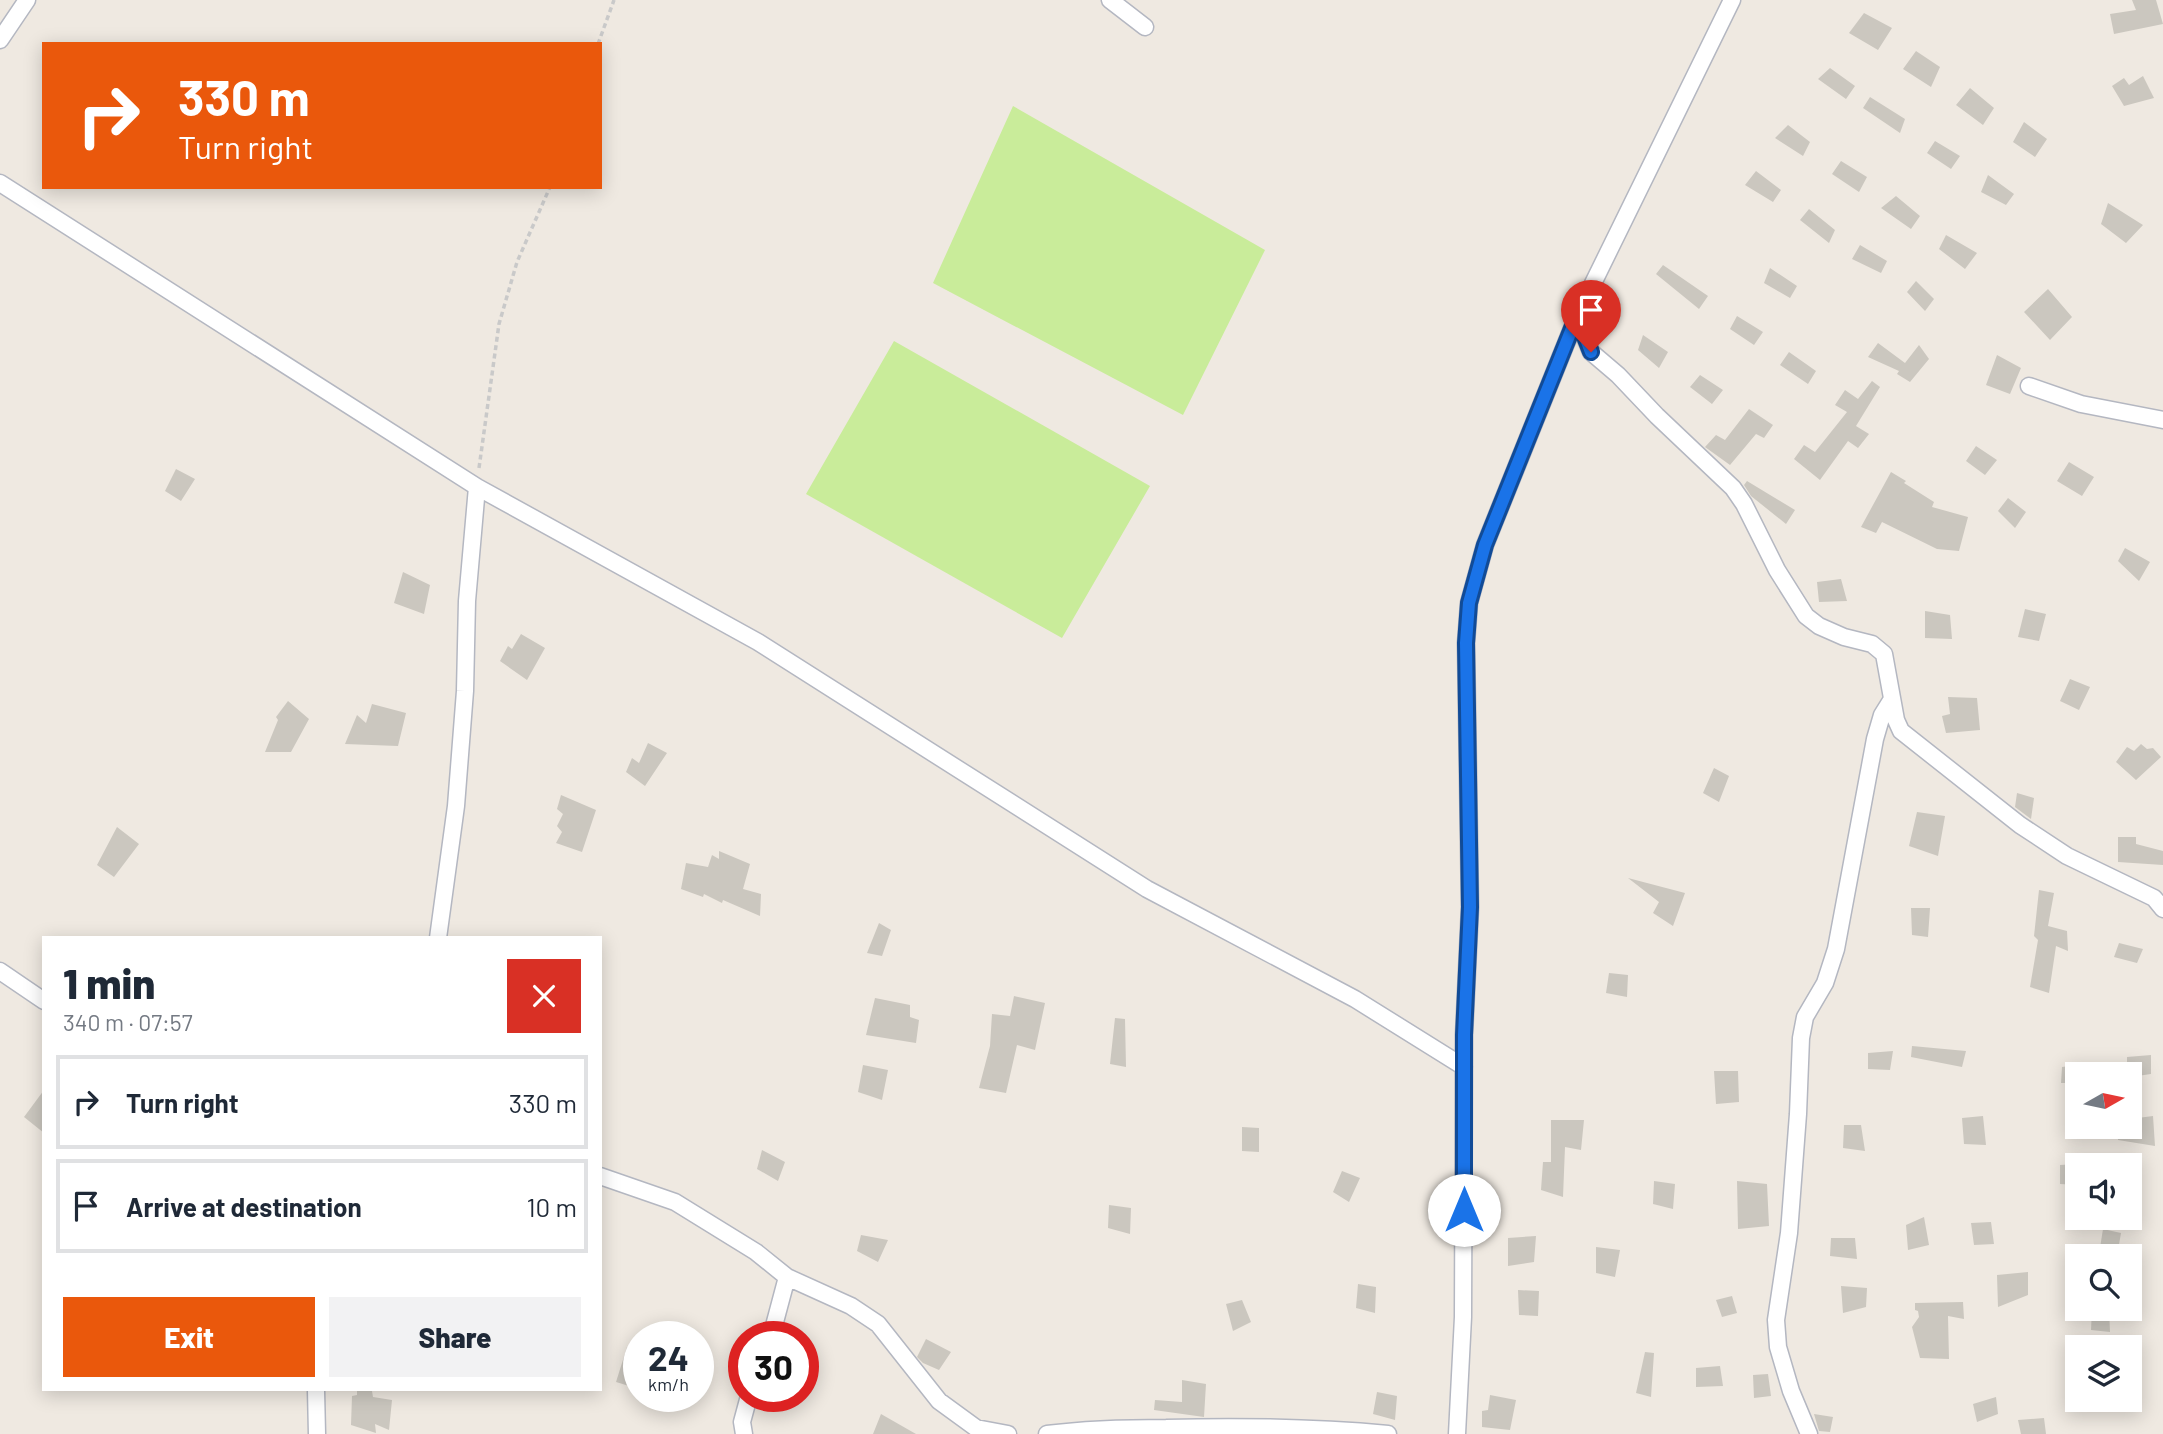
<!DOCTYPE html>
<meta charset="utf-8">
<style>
body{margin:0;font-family:Barlow,sans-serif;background:#f2f2f3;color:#1f2937;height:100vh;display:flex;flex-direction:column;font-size:26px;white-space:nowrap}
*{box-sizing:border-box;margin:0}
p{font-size:23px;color:#747a83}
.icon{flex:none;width:38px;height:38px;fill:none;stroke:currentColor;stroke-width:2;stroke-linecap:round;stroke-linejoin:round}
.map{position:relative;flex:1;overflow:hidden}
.details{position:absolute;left:42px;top:936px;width:560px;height:455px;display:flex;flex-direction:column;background:#fff;border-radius:0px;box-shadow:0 4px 18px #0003}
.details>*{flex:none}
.guide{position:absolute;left:42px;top:42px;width:560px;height:147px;border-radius:0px;box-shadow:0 4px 18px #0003;background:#ea580c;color:#fff;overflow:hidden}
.needle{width:46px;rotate:81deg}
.tools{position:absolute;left:2065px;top:1062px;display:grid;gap:14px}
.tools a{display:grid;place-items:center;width:77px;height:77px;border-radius:0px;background:#fff;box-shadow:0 4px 18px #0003;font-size:35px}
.speed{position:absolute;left:623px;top:1321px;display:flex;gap:14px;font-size:35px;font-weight:700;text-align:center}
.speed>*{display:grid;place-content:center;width:91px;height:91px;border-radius:50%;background:#fff;box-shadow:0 4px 18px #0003;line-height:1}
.speed small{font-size:18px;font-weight:400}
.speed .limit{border:10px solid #d22;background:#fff;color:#111}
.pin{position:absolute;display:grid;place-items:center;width:60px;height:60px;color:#fff;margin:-72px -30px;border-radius:50% 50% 50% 0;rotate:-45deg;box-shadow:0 0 7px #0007}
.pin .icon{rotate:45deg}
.me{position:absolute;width:77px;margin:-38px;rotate:0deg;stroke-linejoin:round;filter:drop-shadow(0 0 5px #0008)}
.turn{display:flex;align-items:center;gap:24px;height:147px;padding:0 21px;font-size:32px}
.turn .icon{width:91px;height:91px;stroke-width:2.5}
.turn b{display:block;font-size:49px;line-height:60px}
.round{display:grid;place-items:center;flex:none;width:74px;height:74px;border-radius:0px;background:#f2f2f3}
.head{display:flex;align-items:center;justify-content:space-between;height:119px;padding:0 21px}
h1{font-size:42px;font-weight:800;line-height:52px}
.button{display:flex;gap:14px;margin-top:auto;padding:14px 21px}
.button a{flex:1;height:80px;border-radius:0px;background:#ea580c;color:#fff;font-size:28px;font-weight:800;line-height:80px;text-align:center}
.button a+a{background:#f2f2f3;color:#1f2937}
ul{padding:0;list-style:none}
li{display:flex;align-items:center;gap:21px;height:94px;margin:0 14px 10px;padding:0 7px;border:4px solid #e0e1e3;border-radius:0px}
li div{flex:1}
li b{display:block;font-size:26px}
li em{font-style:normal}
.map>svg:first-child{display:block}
.pitch{fill:#c9ec9a}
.building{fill:#cbc7bf}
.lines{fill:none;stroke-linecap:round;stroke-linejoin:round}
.street-casing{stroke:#b4b7c1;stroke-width:19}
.path{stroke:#c9c9c9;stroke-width:3.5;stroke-dasharray:5 3.5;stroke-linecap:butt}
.street{stroke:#fff;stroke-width:16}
.route-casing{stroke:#114b97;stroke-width:18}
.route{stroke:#1a73e8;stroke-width:12}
</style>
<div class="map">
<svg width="2163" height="1434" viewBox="0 0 2163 1434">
<rect width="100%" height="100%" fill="#efe9e1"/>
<!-- pitch -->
<path class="pitch" d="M1013,106L1265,250L1183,415L933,283Z
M894,341L1150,486L1062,638L806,494Z"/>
<!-- building -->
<path class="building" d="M2132,0H2156L2163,24L2114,34L2110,14L2136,10Z
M1864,13L1892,28L1878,50L1849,33Z
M1916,51L1940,67L1931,87L1903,69Z
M1830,68L1855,86L1846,99L1818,79Z
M2143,76L2154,98L2124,106L2112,86L2124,78L2129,85Z
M1970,88L1994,108L1983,125L1956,105Z
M1870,97L1905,119L1900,133L1863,108Z
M2024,122L2047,139L2035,157L2013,142Z
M1788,125L1810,142L1803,156L1775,138Z
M1935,141L1960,156L1951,169L1927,153Z
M1841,161L1867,177L1859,192L1832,174Z
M1756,171L1781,190L1773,202L1745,185Z
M1988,175L2014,194L2006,205L1981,192Z
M1896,196L1920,216L1911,229L1881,208Z
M2108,203L2143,225L2126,243L2101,224Z
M1809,209L1835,230L1829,243L1800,220Z
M1946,235L1977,253L1965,269L1939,249Z
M1860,245L1887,261L1881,273L1852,259Z
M1663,265L1708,296L1699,309L1656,274Z
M1770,268L1797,286L1790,298L1764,283Z
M1916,281L1934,299L1925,311L1907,292Z
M2048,289L2072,317L2050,340L2024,312Z
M1737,316L1763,332L1754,345L1730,329Z
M1643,335L1668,352L1659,368L1638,350Z
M1878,343L1905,363L1919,345L1929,359L1910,382L1897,374L1899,371L1868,357Z
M1789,352L1816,371L1808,384L1780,365Z
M1997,355L2021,368L2010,394L1986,385Z
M1700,375L1723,390L1712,404L1690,387Z
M1872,381L1880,387L1856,426L1869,434L1858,448L1848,441L1820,480L1794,459L1804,445L1815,452L1847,412L1835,405L1845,390L1858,399Z
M1749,409L1773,425L1764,438L1756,434L1730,465L1705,447L1716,435L1725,440Z
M1976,446L1997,460L1985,475L1966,461Z
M2069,462L2094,477L2082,496L2057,481Z
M176,469L195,479L181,501L165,491Z
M1891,472L1906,481L1904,483L1934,502L1932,507L1968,517L1959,551L1937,549L1882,522L1876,533L1861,527Z
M1747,481L1795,510L1786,524L1751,496L1744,485Z
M2008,498L2026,512L2015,528L1998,511Z
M2125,548L2150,562L2139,581L2118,561Z
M403,572L430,585L424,614L394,603Z
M1841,579L1847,601L1819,602L1817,582Z
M2025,609L2046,614L2039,641L2018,637Z
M1925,611L1950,615L1952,639L1925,638Z
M521,634L545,648L527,680L500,661L508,646L512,649Z
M2070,679L2090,687L2079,710L2060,701Z
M1948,697L1977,698L1980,730L1946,733L1942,716L1950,714Z
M288,701L309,719L291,752H265L278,720L276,717Z
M372,704L406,713L398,746L345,744L357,715L366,723Z
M648,743L667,753L645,786L626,772L632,758L639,763Z
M2141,744L2147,749L2153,748L2161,757L2136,780L2116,762L2127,747L2134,751Z
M1714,768L1729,776L1719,802L1703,793Z
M2017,793L2034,798L2031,819L2015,807Z
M561,795L596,810L582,852L556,843L562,832L557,826L563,814L557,809Z
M1917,812L1945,816L1938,856L1909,846Z
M117,827L139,844L114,877L97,865Z
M2118,837H2136V844L2163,851V865L2118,862Z
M719,851L750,864L743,889L761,894L760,916L723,900L722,903L704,894L703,897L681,889L686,863L708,867L712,855L719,859Z
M1628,878L1685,893L1673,926L1653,913L1659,902Z
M2039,890L2054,893L2048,926L2067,931L2068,951L2056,946L2049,993L2030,987L2038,940L2034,936Z
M1911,908H1930L1928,937L1912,935Z
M879,923L891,930L882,956L867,953Z
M2119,943L2143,949L2137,963L2114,957Z
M1609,973L1628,975L1627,997L1606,993Z
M1014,996L1045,1003L1035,1050L1017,1045L1006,1093L979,1088L990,1046L992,1014L1010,1016Z
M875,998L910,1005V1017L919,1020L916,1043L866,1035Z
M1115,1018L1125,1019L1126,1067L1110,1064Z
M1912,1046L1966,1051L1962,1067L1911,1057Z
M1893,1051L1890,1070L1868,1069V1053Z
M2151,1055V1074L2130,1077L2127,1074V1057Z
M863,1065L888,1070L882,1100L858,1092Z
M2077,1065V1083H2061L2062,1067Z
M1714,1071H1738L1739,1102L1716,1104Z
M44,1090V1133L24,1117Z
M1983,1116L1986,1145L1964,1144L1962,1118Z
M2153,1116L2155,1146L2118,1140V1127H2130V1119Z
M1551,1120H1584L1581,1150L1565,1147L1563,1197L1541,1190L1543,1162H1551Z
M1844,1125H1861L1865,1151L1843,1148Z
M1242,1127L1259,1128V1152L1242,1151Z
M762,1150L785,1162L778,1181L757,1169Z
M2077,1164V1185L2060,1184V1165Z
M1342,1171L1360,1178L1349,1202L1333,1192Z
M1654,1181L1675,1184L1673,1209L1653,1204Z
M1737,1181L1767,1184L1769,1226L1738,1229Z
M1109,1205L1131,1208L1130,1234L1108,1228Z
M1924,1217L1929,1245L1908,1250L1906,1225Z
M1991,1222L1994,1244L1974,1245L1971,1223Z
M2103,1229L2121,1233L2117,1256L2099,1254Z
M861,1235L888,1240L878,1262L857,1251Z
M1536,1236L1534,1262L1508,1266V1238Z
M1831,1238H1855L1857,1259L1830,1256Z
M1596,1247L1620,1250L1615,1277L1596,1273Z
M2028,1272V1295L1998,1307L1997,1275Z
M1358,1284L1376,1287L1375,1313L1356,1308Z
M1841,1286L1867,1288L1866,1307L1843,1313Z
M1518,1290L1539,1291L1538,1316L1519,1315Z
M1732,1296L1737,1313L1722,1317L1716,1300Z
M1242,1300L1251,1322L1233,1331L1226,1304Z
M1963,1302L1964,1319L1948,1316L1949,1359L1920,1358L1912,1327L1919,1317L1918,1311L1915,1310V1303Z
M2092,1309H2109L2110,1332L2091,1330Z
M926,1339L951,1352L939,1370L923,1363L917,1357Z
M627,1347L639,1351V1389L616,1382Z
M1645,1352L1654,1353L1651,1397L1636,1393Z
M1720,1366L1723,1386L1696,1387V1368Z
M1768,1374L1771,1396L1754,1398L1753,1375Z
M1182,1380L1206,1384L1204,1417L1154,1410L1155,1400L1182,1402Z
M357,1390L372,1391L373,1397L392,1400L389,1430L375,1424L376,1433L351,1425L352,1396L357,1395Z
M1377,1392L1397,1396L1395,1420L1373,1414Z
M1490,1395L1516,1400L1510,1430L1482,1427V1411L1488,1410Z
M1996,1397L1998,1414L1977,1422L1973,1404Z
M881,1414L916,1434H873Z
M1814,1414L1833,1417L1830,1432L1819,1431Z
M2044,1418L2046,1434H2021L2018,1420Z"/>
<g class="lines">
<defs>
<path id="street" d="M1110,0L1145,27
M0,40L27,0
M0,183L477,487L758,642L1147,889L1355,999L1464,1067
M1577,316L1591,352L1618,375L1657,416L1733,488L1744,504L1777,570L1806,616L1819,626L1844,637L1872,644L1884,654L1896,720L1901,731L2020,825L2067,856L2154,898L2163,909
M2029,386L2081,404L2163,420
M438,938L456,806L465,691L467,601L477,487
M0,971L44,1001
M600,1176L675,1202L756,1252L787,1277L851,1306L878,1324L939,1401L976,1428L1008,1434
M771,1337L787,1277
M316,1390L317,1434
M744,1434L742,1422L749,1396
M1047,1434C1087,1429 1126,1428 1166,1428C1241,1426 1313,1427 1388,1434
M1457,1434L1463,1317L1464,1035L1470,907L1466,643L1469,603L1485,545L1577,316L1732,0
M1809,1434L1791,1391L1778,1347L1776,1320L1789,1233L1798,1114L1801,1038L1805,1017L1825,983L1836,949L1875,739L1882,715L1892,699"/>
</defs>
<!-- street casing -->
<use href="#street" class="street-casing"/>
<!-- path -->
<path class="path" d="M598,44L614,0
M479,468L499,324L517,262L550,187"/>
<!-- street -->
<use href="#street" class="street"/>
</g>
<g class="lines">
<defs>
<path id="route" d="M1464,1210V1035L1470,907L1466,643L1469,603L1485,545L1577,316L1591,352"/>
</defs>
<!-- route casing -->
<use href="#route" class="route-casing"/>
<!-- route -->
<use href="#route" class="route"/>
</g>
</svg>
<div class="tools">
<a><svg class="needle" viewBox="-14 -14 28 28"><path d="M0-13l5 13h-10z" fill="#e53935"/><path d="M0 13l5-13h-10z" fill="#747a83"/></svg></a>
<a><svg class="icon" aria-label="sound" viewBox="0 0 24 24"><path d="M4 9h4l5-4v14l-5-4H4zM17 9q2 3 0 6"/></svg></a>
<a><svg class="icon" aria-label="search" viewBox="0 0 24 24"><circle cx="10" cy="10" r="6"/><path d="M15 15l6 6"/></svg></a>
<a><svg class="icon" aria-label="layers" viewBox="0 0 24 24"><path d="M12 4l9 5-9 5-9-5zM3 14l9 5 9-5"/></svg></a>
</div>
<div class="speed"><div>24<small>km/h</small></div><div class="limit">30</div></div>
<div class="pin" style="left:1591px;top:352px;background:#d93025"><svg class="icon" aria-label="arrive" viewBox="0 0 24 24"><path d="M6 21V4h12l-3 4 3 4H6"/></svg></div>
<svg class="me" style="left:1464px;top:1210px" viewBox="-20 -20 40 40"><circle r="19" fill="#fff"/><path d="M0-13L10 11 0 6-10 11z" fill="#1a73e8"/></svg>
<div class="guide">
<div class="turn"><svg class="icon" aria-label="right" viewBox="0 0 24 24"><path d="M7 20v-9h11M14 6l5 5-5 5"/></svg><div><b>330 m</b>Turn right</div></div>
</div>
<section class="details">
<div class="head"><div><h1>1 min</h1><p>340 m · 07:57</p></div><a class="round" style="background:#d93025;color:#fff"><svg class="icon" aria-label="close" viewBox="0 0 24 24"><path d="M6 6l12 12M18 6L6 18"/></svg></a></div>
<ul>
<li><svg class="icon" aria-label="right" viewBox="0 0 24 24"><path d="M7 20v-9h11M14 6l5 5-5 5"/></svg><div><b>Turn right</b></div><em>330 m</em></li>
<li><svg class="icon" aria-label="arrive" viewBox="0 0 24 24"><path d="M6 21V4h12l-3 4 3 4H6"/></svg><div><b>Arrive at destination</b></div><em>10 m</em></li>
</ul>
<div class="button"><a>Exit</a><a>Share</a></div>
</section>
</div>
